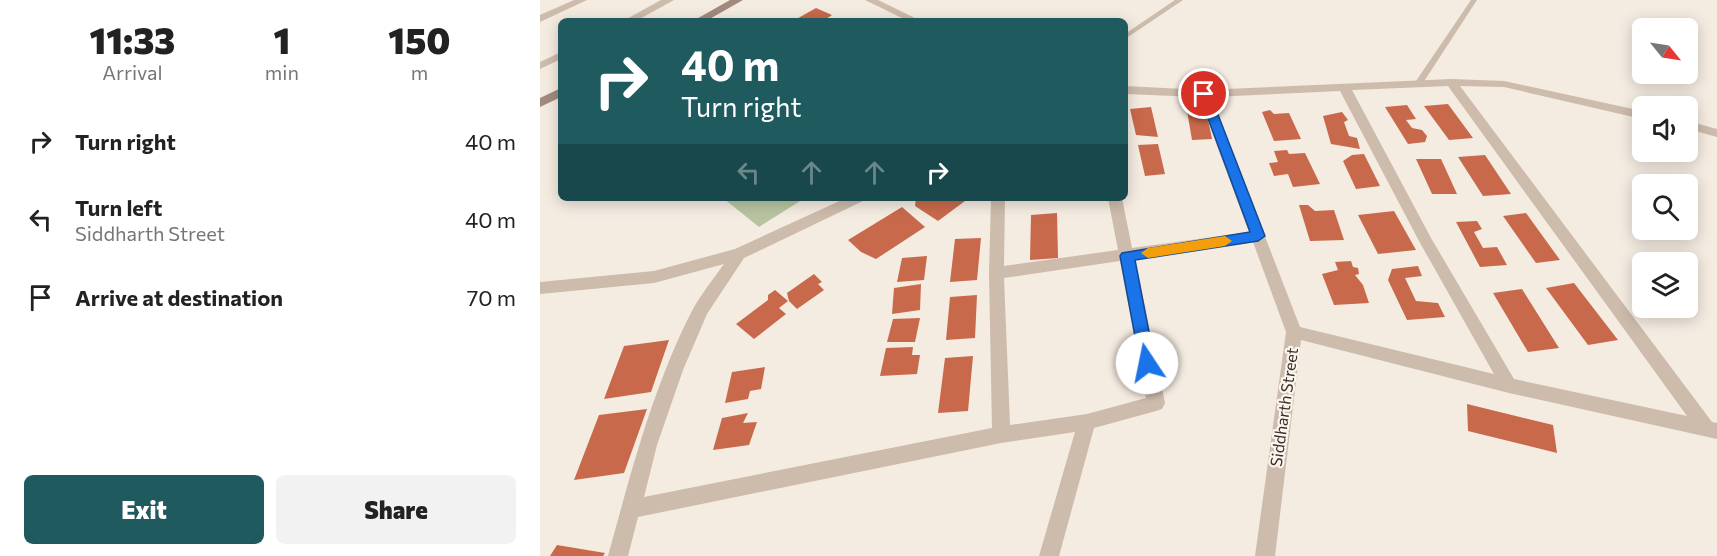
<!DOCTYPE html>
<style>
body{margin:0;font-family:Commissioner,sans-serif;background:#f2f2f2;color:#222;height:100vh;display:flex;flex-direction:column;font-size:22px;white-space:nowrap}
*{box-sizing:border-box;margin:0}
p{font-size:20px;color:#767676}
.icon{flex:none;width:33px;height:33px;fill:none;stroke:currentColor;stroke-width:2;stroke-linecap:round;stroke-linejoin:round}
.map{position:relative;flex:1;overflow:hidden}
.sheet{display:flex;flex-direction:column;background:#fff;width:540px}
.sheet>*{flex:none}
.guide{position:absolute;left:18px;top:18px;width:570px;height:183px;border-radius:9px;box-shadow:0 3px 15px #0003;background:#1f5a5e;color:#fff;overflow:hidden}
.needle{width:39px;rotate:120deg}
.buttons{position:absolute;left:1092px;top:18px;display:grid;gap:12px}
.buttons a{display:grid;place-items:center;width:66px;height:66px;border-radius:9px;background:#fff;box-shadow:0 3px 15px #0003;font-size:30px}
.pin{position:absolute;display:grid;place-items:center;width:51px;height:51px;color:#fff;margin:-26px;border:3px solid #fff;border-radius:50%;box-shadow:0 2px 6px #0007}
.me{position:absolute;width:66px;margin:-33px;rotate:349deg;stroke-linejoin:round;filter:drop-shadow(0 0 4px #0008)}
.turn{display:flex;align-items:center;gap:21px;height:126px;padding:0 24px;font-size:27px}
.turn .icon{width:78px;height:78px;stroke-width:2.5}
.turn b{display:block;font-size:42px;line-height:51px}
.lanes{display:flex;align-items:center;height:57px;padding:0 24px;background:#0003;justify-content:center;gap:30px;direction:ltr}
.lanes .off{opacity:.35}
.eta{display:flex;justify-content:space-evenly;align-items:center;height:102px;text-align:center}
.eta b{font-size:36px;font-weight:800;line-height:42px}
.action{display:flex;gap:12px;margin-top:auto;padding:12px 24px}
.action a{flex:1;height:69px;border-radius:9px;background:#1f5a5e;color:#fff;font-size:24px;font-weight:800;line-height:69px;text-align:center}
.action a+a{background:#f2f2f2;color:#222}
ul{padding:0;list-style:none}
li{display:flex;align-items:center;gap:18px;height:78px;padding:0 24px}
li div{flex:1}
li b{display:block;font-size:22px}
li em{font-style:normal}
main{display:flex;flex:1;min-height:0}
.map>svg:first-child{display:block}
.green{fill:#b8c4a0}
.building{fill:#c8694b}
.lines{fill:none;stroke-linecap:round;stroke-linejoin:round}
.lane{fill:#cdbbac;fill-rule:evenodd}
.street{fill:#cdbbac;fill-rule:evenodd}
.secondary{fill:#a18a7d;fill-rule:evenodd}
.route{fill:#1a73e8;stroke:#114b97;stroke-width:1.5}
.slow{fill:#f59e0b}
.labels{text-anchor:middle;stroke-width:4.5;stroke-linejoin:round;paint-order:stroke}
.street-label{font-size:16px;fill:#3b302b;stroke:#fbf5ee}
</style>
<main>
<section class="sheet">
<div class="eta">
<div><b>11:33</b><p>Arrival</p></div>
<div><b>1</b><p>min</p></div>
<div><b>150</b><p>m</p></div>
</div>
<ul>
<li><svg class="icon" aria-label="right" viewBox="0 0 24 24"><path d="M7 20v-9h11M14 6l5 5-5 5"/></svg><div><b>Turn right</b></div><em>40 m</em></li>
<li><svg class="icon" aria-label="left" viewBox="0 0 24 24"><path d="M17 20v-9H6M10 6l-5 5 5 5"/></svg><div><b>Turn left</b><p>Siddharth Street</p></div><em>40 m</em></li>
<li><svg class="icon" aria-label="arrive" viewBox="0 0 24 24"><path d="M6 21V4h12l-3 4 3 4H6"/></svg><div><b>Arrive at destination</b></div><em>70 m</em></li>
</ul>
<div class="action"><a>Exit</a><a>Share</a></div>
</section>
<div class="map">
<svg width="1177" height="556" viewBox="0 0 1177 556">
<rect width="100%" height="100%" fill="#f4ebe1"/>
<!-- green -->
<path class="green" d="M183,198H265L219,227Z"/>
<!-- building -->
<path class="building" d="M276,8L292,15L283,21H253Z
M665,104L672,139L652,140L646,105Z
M908,104L933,138L909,140L884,106Z
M867,105L876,119L866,120L872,128L882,130L887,136L885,142L868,144L845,107Z
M611,107L618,137L596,135L590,109Z
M730,110L734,114L749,113L761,139L734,141L722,112Z
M802,112L808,120L804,122L809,136L817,138L820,149L791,144L783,116Z
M618,144L625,174L605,176L598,145Z
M747,150L749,154L765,153L780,184L753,187L748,174L734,176L729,163L738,162L734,151Z
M824,154L840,186L816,189L803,161L812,155Z
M945,155L971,194L943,196L918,157Z
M876,159H901L917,194H892Z
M376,198H429L398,221L375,206Z
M759,205H768L775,211L794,210L804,240L770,241Z
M362,207L385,227L336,259L321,252L308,240Z
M854,211L876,250L838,254L818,215Z
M517,213L518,258L490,260L491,215Z
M986,213L1020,260L996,263L963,216Z
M937,221L942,229L934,232L943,248L957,247L967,265L940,267L916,222Z
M441,238L437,280L410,282L415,239Z
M387,256L384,280L357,282L362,258Z
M811,261L813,267L818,268L819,274L815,275L823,285L829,303L794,305L782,274L798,270L795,262Z
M878,266L882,276L865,278L876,301L898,303L905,317L867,320L848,280L852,269Z
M274,274L282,282L278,284L284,290L257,309L249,301L247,293Z
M1034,283L1078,340L1048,345L1006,288Z
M381,284L380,310L352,314L354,288Z
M982,289L1019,348L988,352L953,293Z
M235,290L248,301L239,308L246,314L214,339L196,324L228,300V295Z
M437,295L435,338L406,340L410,297Z
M380,318L375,342H347L353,319Z
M129,340L111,392L64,399L84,346Z
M373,347L372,355H380L377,374L340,376L346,348Z
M433,356L428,411L398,413L405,358Z
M225,367L221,389L210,391L208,399L185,403L192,372Z
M927,404L1013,425L1017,453L928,431Z
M107,409L84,473L34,480L59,415Z
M208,413L203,423L217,422L209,445L173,450L182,418Z
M17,545L65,553L63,556H10Z"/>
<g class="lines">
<!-- lane -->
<path class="lane" d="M635,0H643L585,39V34Z
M931,0H937L881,86H875L874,84Z"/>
<!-- street -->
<path class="street" d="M34,0H47L0,22V15Z
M121,0H134L96,21H83Z
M325,0H338L381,21H368Z
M21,52V59L0,69V62Z
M911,79L964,81L1102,111V119L964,87L920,86L1172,422L1177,423V439L969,393L761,340L735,556H715L746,332L713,242L595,259L625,403L622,409L616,411L554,428L519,556H499L535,432L461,443L98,517L88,556H68C91,473 113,386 153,309C162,293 174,278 184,264L114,283L0,294V282L114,271L195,249L306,198H325L323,201L204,258L167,314L143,370L117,445L104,497L452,428L449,273L451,198H465L464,266L578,250L568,198H582L592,248L709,232L659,97L585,94V86L664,90ZM908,86L1147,416L974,379L891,238L812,90ZM800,91L879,241L954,374L760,327L671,97ZM580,261L606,398L547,414L470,425L464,278Z
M1148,121L1177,129V137L1148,129Z"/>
<!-- secondary -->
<path class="secondary" d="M190,0H203L166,21H153Z
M21,88V97L0,107V98Z"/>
</g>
<!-- route -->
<path class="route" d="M664,90L670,94L725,236L718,241L595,260L615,363L607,370L600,363L580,256L582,253L710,232L659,94Z"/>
<!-- slow -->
<path class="slow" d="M685,236L692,241L685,246L608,258L601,253L608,248Z"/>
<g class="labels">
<!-- street labels -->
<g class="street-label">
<text transform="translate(744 407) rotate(-82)" y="6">Siddharth Street</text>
</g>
</g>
</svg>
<div class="buttons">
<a><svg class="needle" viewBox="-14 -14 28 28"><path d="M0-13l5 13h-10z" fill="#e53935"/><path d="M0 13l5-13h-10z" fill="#767676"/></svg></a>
<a><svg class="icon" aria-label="sound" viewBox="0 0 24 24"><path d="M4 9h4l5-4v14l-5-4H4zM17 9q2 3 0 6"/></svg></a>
<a><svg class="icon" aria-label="search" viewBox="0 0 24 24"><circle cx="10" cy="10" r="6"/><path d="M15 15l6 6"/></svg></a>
<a><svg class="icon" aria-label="layers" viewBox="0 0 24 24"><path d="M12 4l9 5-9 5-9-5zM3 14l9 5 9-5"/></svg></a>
</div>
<div class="pin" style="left:664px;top:94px;background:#d93025"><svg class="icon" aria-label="arrive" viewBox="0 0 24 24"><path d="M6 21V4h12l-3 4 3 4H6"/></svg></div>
<svg class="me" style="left:607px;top:363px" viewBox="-20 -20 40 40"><circle r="19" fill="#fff"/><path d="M0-13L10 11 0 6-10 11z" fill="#1a73e8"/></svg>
<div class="guide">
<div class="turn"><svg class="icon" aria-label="right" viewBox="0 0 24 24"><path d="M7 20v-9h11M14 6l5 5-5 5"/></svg><div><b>40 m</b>Turn right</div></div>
<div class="lanes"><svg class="icon off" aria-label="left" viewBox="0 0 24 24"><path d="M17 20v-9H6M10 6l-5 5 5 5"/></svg><svg class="icon off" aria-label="ahead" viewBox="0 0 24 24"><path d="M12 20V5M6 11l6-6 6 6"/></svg><svg class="icon off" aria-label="ahead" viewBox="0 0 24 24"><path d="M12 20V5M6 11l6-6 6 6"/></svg><svg class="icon" aria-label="right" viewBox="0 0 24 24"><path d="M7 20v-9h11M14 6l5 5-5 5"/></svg></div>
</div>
</div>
</main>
